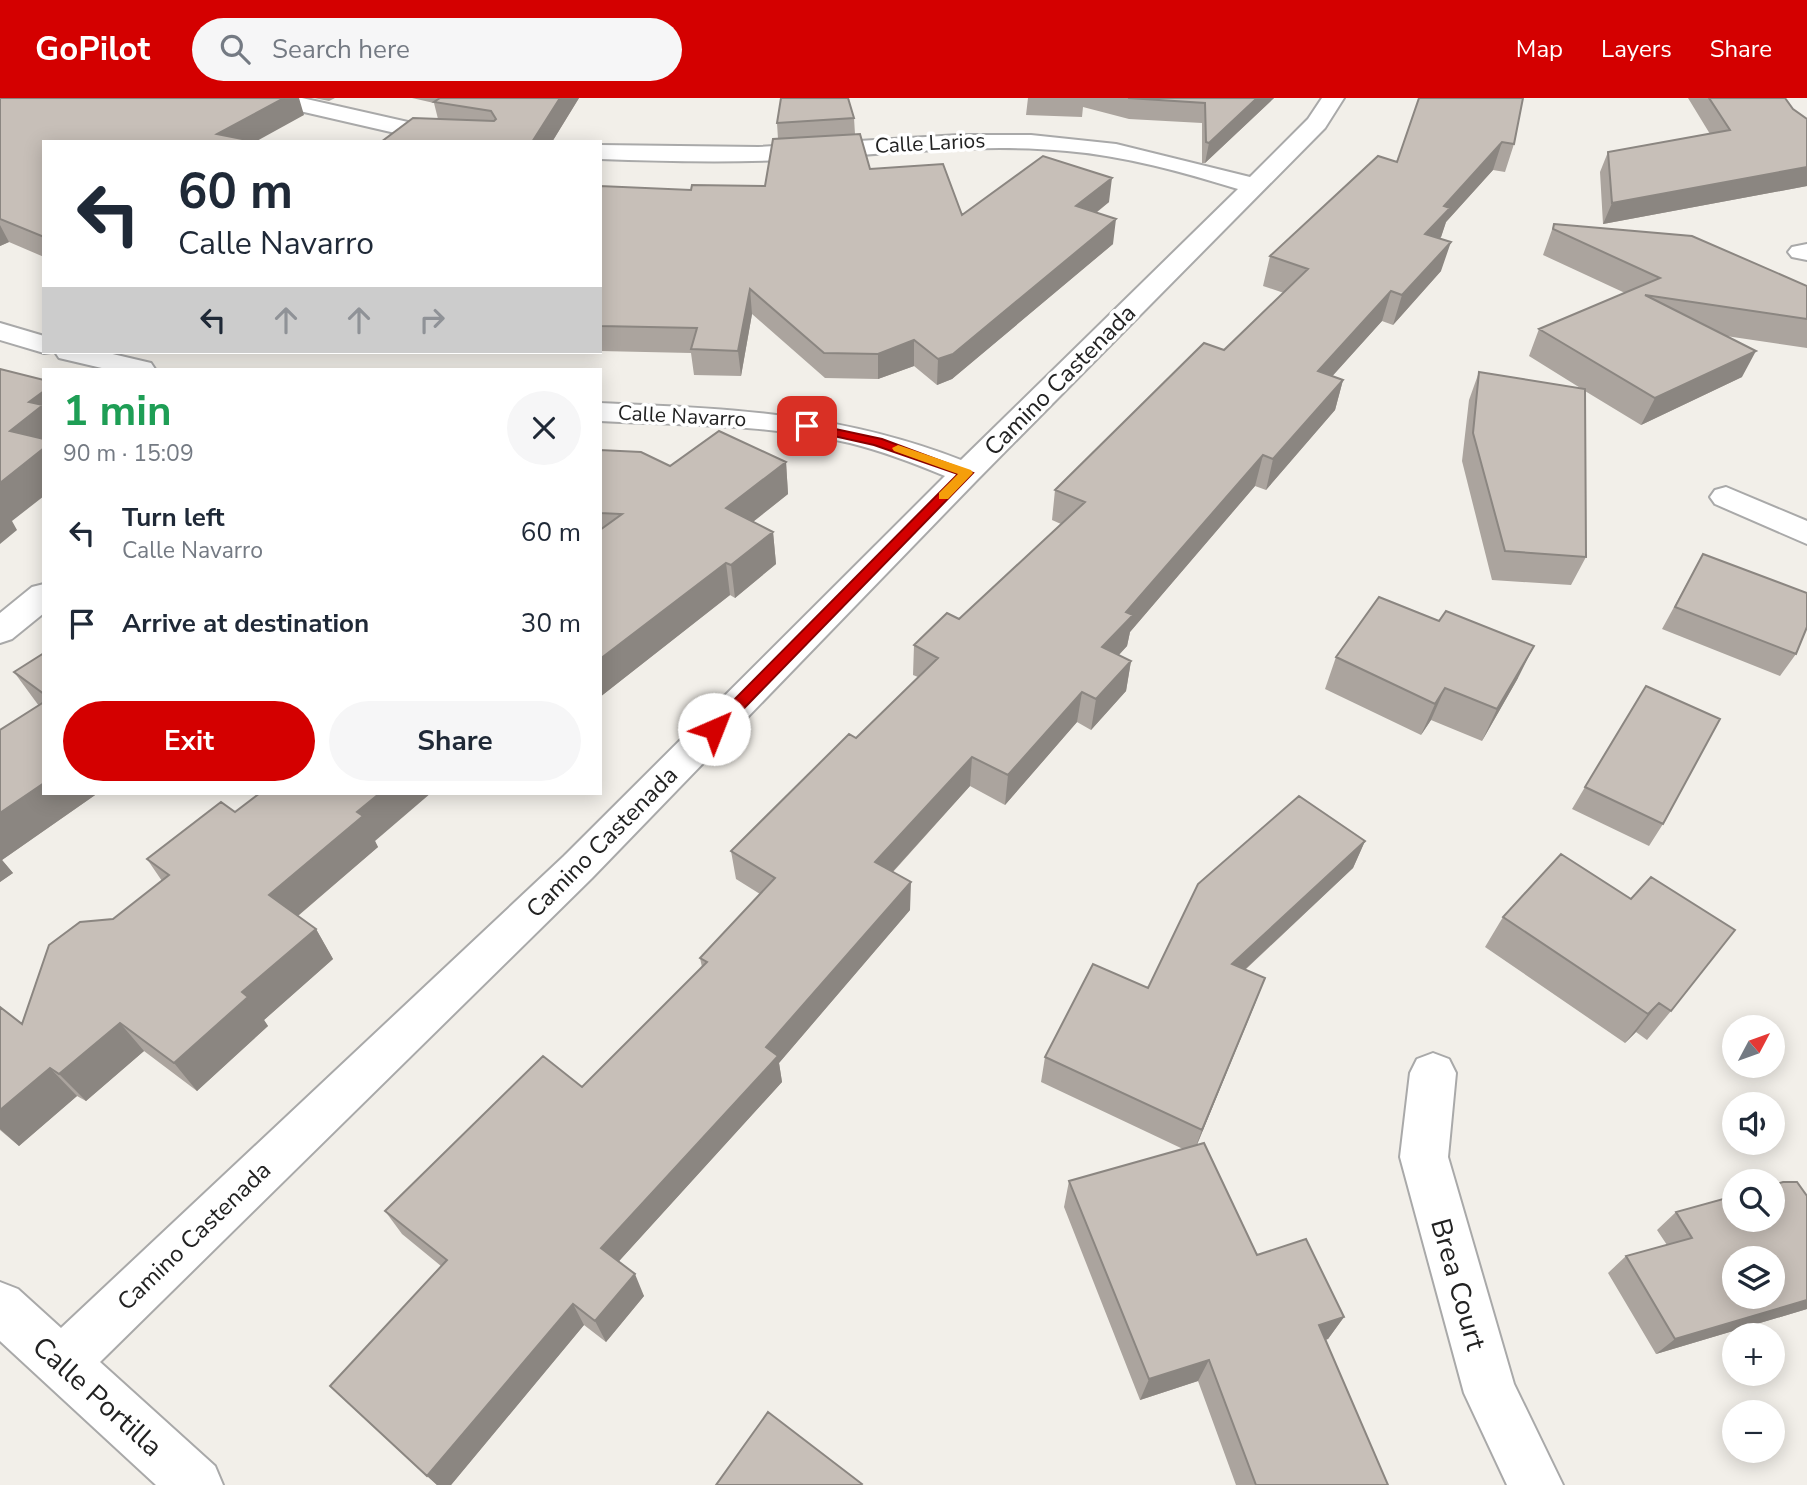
<!DOCTYPE html>
<meta charset="utf-8">
<style>
body{margin:0;font-family:"Nunito Sans",sans-serif;background:#f6f6f7;color:#1f2937;height:100vh;display:flex;flex-direction:column;font-size:26px;white-space:nowrap}
*{box-sizing:border-box;margin:0}
p{font-size:23px;color:#747a83}
.icon{flex:none;width:38px;height:38px;fill:none;stroke:currentColor;stroke-width:2;stroke-linecap:round;stroke-linejoin:round}
.map{position:relative;flex:1;overflow:hidden}
.details{position:absolute;left:42px;top:270px;width:560px;height:427px;display:flex;flex-direction:column;background:#fff;border-radius:0px;box-shadow:0 4px 18px #0003}
.details>*{flex:none}
.banner{position:absolute;left:42px;top:42px;width:560px;height:214px;border-radius:0px;box-shadow:0 4px 18px #0003;background:#fff;color:#1f2937;overflow:hidden}
.needle{width:46px;rotate:49deg}
.fabs{position:absolute;left:1722px;top:917px;display:grid;gap:14px}
.fabs a{display:grid;place-items:center;width:63px;height:63px;border-radius:50%;background:#fff;box-shadow:0 4px 18px #0003;font-size:35px}
.pin{position:absolute;display:grid;place-items:center;width:60px;height:60px;color:#fff;margin:-30px;border-radius:14px;box-shadow:0 4px 10px #0006}
.me{position:absolute;width:77px;margin:-38px;rotate:44deg;stroke-linejoin:round;filter:drop-shadow(0 0 5px #0008)}
.turn{display:flex;align-items:center;gap:24px;height:147px;padding:0 21px;font-size:32px}
.turn .icon{width:91px;height:91px;stroke-width:2.5}
.turn b{display:block;font-size:49px;line-height:60px}
.lanes{display:flex;align-items:center;height:66px;padding:0 21px;background:#0003;justify-content:center;gap:35px;direction:ltr}
.lanes .off{opacity:.35}
.round{display:grid;place-items:center;flex:none;width:74px;height:74px;border-radius:37px;background:#f6f6f7}
.head{display:flex;align-items:center;justify-content:space-between;height:119px;padding:0 21px}
h1{font-size:42px;font-weight:700;line-height:52px;color:#1e9e55}
.action{display:flex;gap:14px;margin-top:auto;padding:14px 21px}
.action a{flex:1;height:80px;border-radius:42px;background:#d40000;color:#fff;font-size:28px;font-weight:700;line-height:80px;text-align:center}
.action a+a{background:#f6f6f7;color:#1f2937}
ul{padding:0;list-style:none}
li{display:flex;align-items:center;gap:21px;height:91px;padding:0 21px}
li div{flex:1}
li b{display:block;font-size:26px}
li em{font-style:normal}
header{display:flex;align-items:center;gap:42px;box-sizing:border-box;height:98px;padding:0 35px;background:#d40000;color:#fff}
header strong{font-size:33px}
nav{display:flex;gap:38px;margin-inline-start:auto;font-size:24px}
.search{width:490px;height:63px;background:#f6f6f7;display:flex;align-items:center;gap:18px;box-sizing:border-box;padding:0 24px;border-radius:38px;color:#747a83;font-size:26px}
.map>svg:first-child{display:block}
.lines{fill:none;stroke-linecap:round;stroke-linejoin:round}
.street-casing{stroke:#a9a9a9;stroke-width:4}
.street{fill:#fff;fill-rule:evenodd}
.wall{fill:#aba49e}
.shaded-wall{fill:#8b8681}
.building{fill:#c7bfb8;stroke:#8b8681;stroke-width:2;fill-rule:evenodd}
.route{fill:#d40000;stroke:#8a0000;stroke-width:2}
.slow{fill:#f59e0b}
.labels{text-anchor:middle;stroke-width:7;stroke-linejoin:round;paint-order:stroke}
.far-street-label{font-size:21px;fill:#222;stroke:#fff}
.street-label{font-size:24px;fill:#222;stroke:#fff}
.near-street-label{font-size:28px;fill:#222;stroke:#fff}
</style>
<header>
<strong>GoPilot</strong>
<div class="search"><svg class="icon" aria-label="search" viewBox="0 0 24 24"><circle cx="10" cy="10" r="6"/><path d="M15 15l6 6"/></svg>Search here</div>
<nav><a>Map</a><a>Layers</a><a>Share</a></nav>
</header>
<div class="map">
<svg width="1807" height="1387" viewBox="0 0 1807 1387">
<rect width="100%" height="100%" fill="#f2efe9"/>
<g class="lines">
<defs>
<path id="street" d="M262,0H302L430,29L488,37L496,39L499,44L430,43L265,5Z
M1322,0H1344L1325,30L977,382L592,780L100,1264L215,1368L223,1387H156L0,1243V1184L18,1191L61,1230L564,758L945,378C914,365 882,353 850,345C768,326 683,327 600,323V305C731,311 837,314 961,362L1238,91C1182,74 1126,58 1067,53C972,44 877,58 781,62C721,65 660,63 600,61V47L758,49L959,37H1031L1116,46L1250,79L1308,21Z
M1807,146V162L1792,159L1788,154L1792,149Z
M0,225L44,238V254H51L44,255L0,242Z
M55,254H104L151,265L155,271H106L59,260Z
M1726,389L1807,423V446L1715,406L1710,399L1715,392Z
M44,486V515L12,541L0,545V515L32,489Z
M1433,955L1449,961L1456,975L1448,1059L1514,1286L1563,1387H1507L1464,1295L1400,1059L1410,975L1417,961Z"/>
</defs>
<!-- street casing -->
<use href="#street" class="street-casing"/>
<!-- street -->
<use href="#street" class="street"/>
</g>
<!-- wall -->
<path class="wall" d="M0,0L304,17L44,44V159L9,144L0,148Z
M314,0H335L329,3Z
M412,0H579L552,44L438,21L434,5Z
M1028,0H1274L1205,65H1202V25L1129,21L1083,9L1082,19L1026,17Z
M1419,0L1514,46L1505,74L1493,72L1446,124L1441,139L1439,141L1441,173L1393,227L1382,223L1332,278L1343,282L1335,312L1266,392L1255,388L1130,534L1127,548L1119,557L1131,563L1126,593L1091,632L1077,624L1005,707L970,688L893,774L910,812L779,965L782,984L618,1164L644,1198L606,1244L584,1227L451,1387H437L330,1288L441,1168L402,1136L385,1113L582,989L702,869L700,860L760,796L736,781L731,753L856,640L918,579L913,577L914,547L959,521L1061,426L1052,422L1055,392L1224,252L1284,195L1263,188L1270,158L1397,64Z
M1688,0H1785L1793,11L1807,21V88L1603,126L1600,74L1608,54L1710,36Z
M854,20L855,36L870,71L962,117L1109,104L1096,115L1113,146L952,281L937,287L914,268L878,281L825,280L752,216L741,278L694,277L691,255L600,253V88L691,92L765,88L778,41L777,25Z
M1554,126L1807,188V250L1726,238L1742,279L1641,327L1585,293L1586,459L1571,487L1492,482L1462,363L1469,302L1479,274L1582,291L1529,258L1539,231L1625,195L1543,157Z
M600,352L670,368L786,364L788,396L753,424L773,434L776,466L735,500L730,497L600,599Z
M1703,456L1796,556L1780,578L1662,531Z
M44,555V695H98L2,762L13,775L0,784V632L39,608L14,574Z
M1336,559L1518,580L1482,643L1431,622L1421,637L1325,591Z
M1585,689L1663,726L1649,748L1572,711Z
M235,714L375,743L378,749L298,818L316,831L333,861L264,922L268,928L197,993L144,953L86,1003L77,998L19,1048L0,1032V909L22,926L162,783L147,761Z
M1365,743L1353,770L1245,872L1265,880L1197,1047L1257,1157L1344,1219L1328,1241L1325,1242L1388,1387H1236L1198,1283L1140,1302L1064,1109L1069,1083L1183,1051L1041,984L1045,959Z
M1561,756L1671,913L1647,942L1636,934L1625,945L1485,849L1503,819Z
M1676,1114L1807,1211L1656,1256L1608,1175L1626,1158L1667,1147L1657,1132Z"/>
<!-- shaded-wall -->
<path class="shaded-wall" d="M284,0H299L304,17L255,44L217,36Z
M560,0H579L552,44H532Z
M1257,0H1274L1205,65L1209,45Z
M1502,44L1493,72L1446,124L1441,139L1416,165L1425,136L1444,108Z
M1807,69V88L1603,126L1612,105Z
M1112,80L1109,104L1074,132L1076,108Z
M1116,121L1113,146L952,281L937,287L938,261Z
M0,127L9,144L0,148Z
M1451,144L1441,173L1393,227L1402,197Z
M750,191L752,216L741,278L738,253Z
M1391,193L1382,223L1310,303L1318,273Z
M914,242V268L878,281V256Z
M1756,253L1742,279L1641,327L1655,300Z
M1343,282L1335,312L1266,392L1273,361Z
M44,293V398L12,423L17,432L0,446V385L10,333L29,304Z
M1263,357L1255,388L1130,534L1127,548L1098,579L1102,549L1126,514Z
M786,364L788,396L730,442L726,410Z
M773,434L776,466L735,500L731,467Z
M726,465L730,497L600,599V561Z
M1534,548L1518,580L1482,643L1497,611Z
M1131,563L1126,593L1091,632L1096,601Z
M1445,590L1431,622L1421,637L1435,606Z
M1082,594L1077,624L1005,707L1008,677Z
M972,659L970,688L876,792L875,764Z
M44,685V695H98L2,762L13,775L0,784V715Z
M380,695H431L375,743L378,749L287,827L269,797L357,714Z
M1365,743L1353,770L1223,892L1232,866Z
M911,784L910,812L779,965L782,984L611,1172L601,1150L766,949Z
M316,831L333,861L264,922L268,928L197,993L174,965L242,894Z
M1265,880L1255,906L1193,1056L1202,1032Z
M1659,905L1636,934L1625,945L1648,916Z
M120,925L144,953L86,1003L59,976Z
M50,970L77,998L19,1048L0,1031V1012Z
M635,1176L644,1198L606,1244L595,1223Z
M1807,1202V1211L1656,1256L1675,1241Z
M573,1206L584,1227L451,1387H437L427,1378Z
M1344,1219L1328,1241L1304,1249L1319,1227Z
M1209,1262L1198,1283L1140,1302L1149,1281Z"/>
<!-- building -->
<path class="building" d="M0,0H284L217,36L257,44H44V139L0,121Z
M440,0H560L532,44H381L413,20L494,23L496,21L491,13L434,4Z
M781,0H848L854,20L777,25Z
M1128,0H1257L1209,45L1206,44L1205,5Z
M1419,0H1523L1514,46L1502,44L1444,108L1450,110L1425,136L1451,144L1402,197L1391,193L1318,273L1343,282L1273,361L1263,357L1126,514L1133,517L1102,549L1131,563L1096,601L1082,594L1008,677L972,659L875,764L911,784L766,949L778,958L601,1150L635,1176L595,1223L573,1206L427,1378L330,1288L447,1162L385,1113L543,958L582,989L707,864L700,860L775,780L731,753L849,636L856,640L938,560L914,547L947,515L959,521L1085,404L1055,392L1204,245L1224,252L1308,171L1270,158L1378,58L1397,64Z
M1709,0H1785L1793,11L1807,21V69L1612,105L1608,54L1730,32Z
M860,36L870,71L943,66L962,117L1043,58L1112,80L1076,108L1116,121L953,256L938,261L914,242L878,256L824,255L750,191L738,253L691,251L697,230L600,228V88L691,92L692,87L765,88L773,41Z
M1554,126L1692,138L1807,188V221L1645,197L1756,253L1655,300L1539,231L1660,180L1553,131Z
M0,271L44,282V293L29,304L43,307L10,333L44,341V350L0,385Z
M1479,274L1585,291L1586,459L1505,453L1473,335Z
M719,333L786,364L726,410L773,434L731,467L726,465L600,561V432L622,416L600,415V352L641,354L670,368Z
M1703,456L1807,495V529L1796,556L1675,509Z
M1379,499L1439,523L1446,513L1534,548L1497,611L1445,590L1435,606L1336,559Z
M44,555V596L14,574Z
M1646,588L1720,621L1663,726L1585,689Z
M44,604V685L0,715V632Z
M260,695H380L357,714L363,718L269,797L316,831L242,894L248,899L174,965L120,925L59,976L50,970L0,1012V909L22,926L49,847L80,824L113,821L169,777L147,761L221,704L235,714Z
M1299,698L1365,743L1232,866L1265,880L1202,1032L1045,959L1093,866L1148,890L1198,786Z
M1561,756L1631,801L1651,779L1735,832L1671,913L1659,905L1648,916L1503,819Z
M1204,1045L1257,1157L1306,1141L1344,1219L1319,1227L1388,1387H1256L1209,1262L1149,1281L1069,1083Z
M1783,1084H1797L1807,1098V1202L1675,1241L1626,1158L1692,1140L1676,1114L1734,1098V1122H1773V1087ZM1734,1160H1773V1199H1734Z
M768,1314L862,1386L861,1387H716Z"/>
<!-- route -->
<path class="route" d="M807,325L882,341L973,375L720,635H709L707,631L709,627L958,376L874,347L802,331L801,328Z"/>
<!-- slow -->
<path class="slow" d="M898,347L971,372L973,375L948,401H939V395L958,376L894,353L892,350Z"/>
<g class="labels">
<!-- far-street labels -->
<g class="far-street-label">
<text transform="translate(930 45) rotate(-3)" y="7">Calle Larios</text>
<text transform="translate(682 318) rotate(3)" y="7">Calle Navarro</text>
</g>
<!-- street labels -->
<g class="street-label">
<text transform="translate(1060 282) rotate(-45)" y="8">Camino Castenada</text>
<text transform="translate(602 744) rotate(-45)" y="8">Camino Castenada</text>
<text transform="translate(194 1138) rotate(-44)" y="8">Camino Castenada</text>
</g>
<!-- near-street labels -->
<g class="near-street-label">
<text transform="translate(1459 1186) rotate(74)" y="10">Brea Court</text>
<text transform="translate(98 1298) rotate(42)" y="10">Calle Portilla</text>
</g>
</g>
</svg>
<div class="fabs">
<a><svg class="needle" viewBox="-14 -14 28 28"><path d="M0-13l5 13h-10z" fill="#e53935"/><path d="M0 13l5-13h-10z" fill="#747a83"/></svg></a>
<a><svg class="icon" aria-label="sound" viewBox="0 0 24 24"><path d="M4 9h4l5-4v14l-5-4H4zM17 9q2 3 0 6"/></svg></a>
<a><svg class="icon" aria-label="search" viewBox="0 0 24 24"><circle cx="10" cy="10" r="6"/><path d="M15 15l6 6"/></svg></a>
<a><svg class="icon" aria-label="layers" viewBox="0 0 24 24"><path d="M12 4l9 5-9 5-9-5zM3 14l9 5 9-5"/></svg></a>
<a>+</a>
<a>−</a>
</div>
<div class="pin" style="left:807px;top:328px;background:#d93025"><svg class="icon" aria-label="arrive" viewBox="0 0 24 24"><path d="M6 21V4h12l-3 4 3 4H6"/></svg></div>
<svg class="me" style="left:714px;top:631px" viewBox="-20 -20 40 40"><circle r="19" fill="#fff"/><path d="M0-13L10 11 0 6-10 11z" fill="#d40000"/></svg>
<div class="banner">
<div class="turn"><svg class="icon" aria-label="left" viewBox="0 0 24 24"><path d="M17 20v-9H6M10 6l-5 5 5 5"/></svg><div><b>60 m</b>Calle Navarro</div></div>
<div class="lanes"><svg class="icon" aria-label="left" viewBox="0 0 24 24"><path d="M17 20v-9H6M10 6l-5 5 5 5"/></svg><svg class="icon off" aria-label="ahead" viewBox="0 0 24 24"><path d="M12 20V5M6 11l6-6 6 6"/></svg><svg class="icon off" aria-label="ahead" viewBox="0 0 24 24"><path d="M12 20V5M6 11l6-6 6 6"/></svg><svg class="icon off" aria-label="right" viewBox="0 0 24 24"><path d="M7 20v-9h11M14 6l5 5-5 5"/></svg></div>
</div>
<section class="details">
<div class="head"><div><h1>1 min</h1><p>90 m · 15:09</p></div><a class="round"><svg class="icon" aria-label="close" viewBox="0 0 24 24"><path d="M6 6l12 12M18 6L6 18"/></svg></a></div>
<ul>
<li><svg class="icon" aria-label="left" viewBox="0 0 24 24"><path d="M17 20v-9H6M10 6l-5 5 5 5"/></svg><div><b>Turn left</b><p>Calle Navarro</p></div><em>60 m</em></li>
<li><svg class="icon" aria-label="arrive" viewBox="0 0 24 24"><path d="M6 21V4h12l-3 4 3 4H6"/></svg><div><b>Arrive at destination</b></div><em>30 m</em></li>
</ul>
<div class="action"><a>Exit</a><a>Share</a></div>
</section>
</div>
